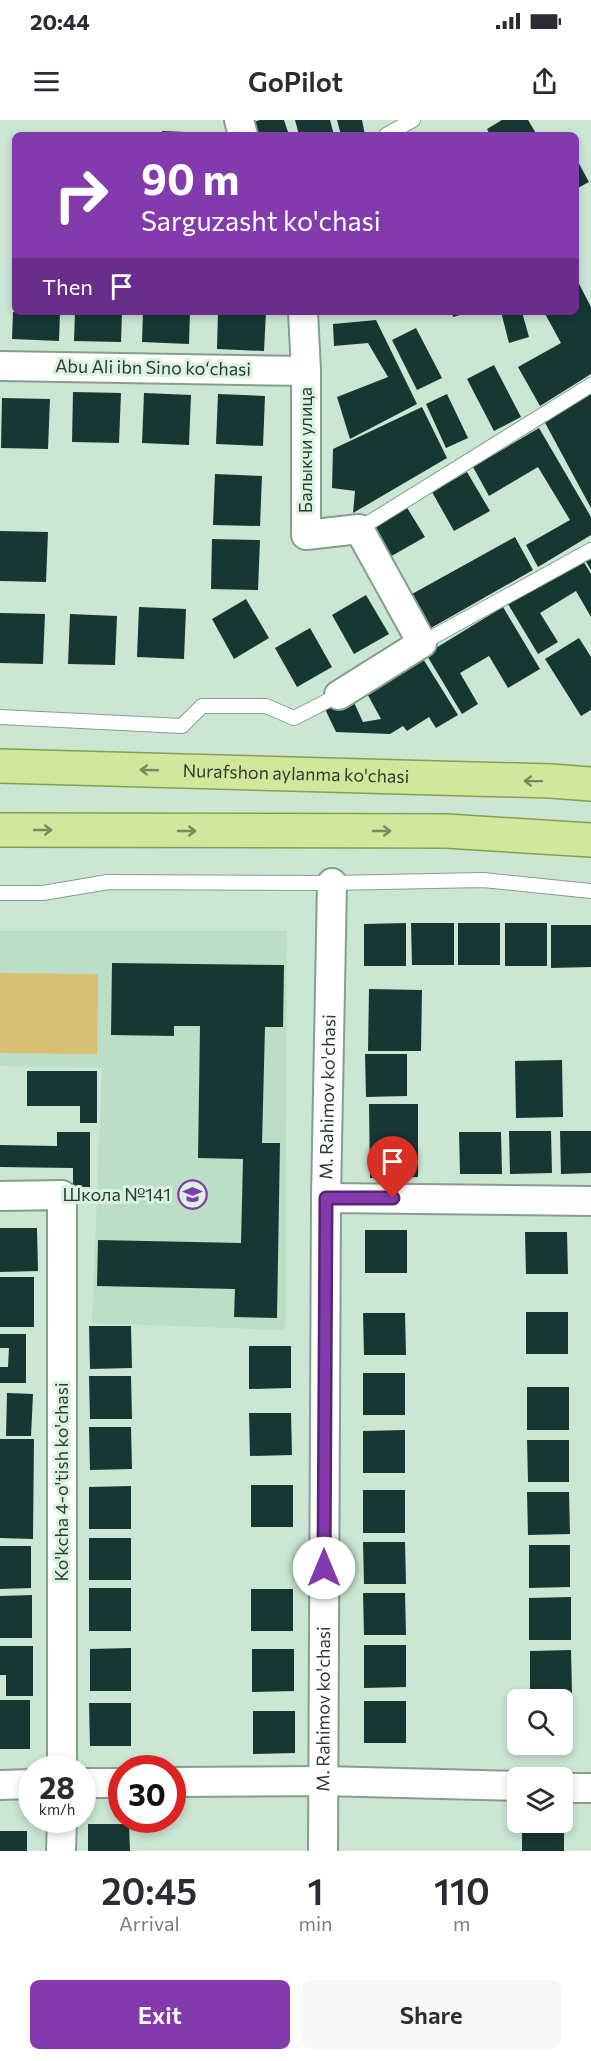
<!DOCTYPE html>
<meta charset="utf-8">
<style>
body{margin:0;font-family:Commissioner,sans-serif;background:#f7f7f7;color:#2b2b33;height:100vh;display:flex;flex-direction:column;font-size:22px;white-space:nowrap}
*{box-sizing:border-box;margin:0}
p{font-size:20px;color:#7c7c81}
.icon{flex:none;width:33px;height:33px;fill:none;stroke:currentColor;stroke-width:2;stroke-linecap:round;stroke-linejoin:round}
.map{position:relative;height:1731px;overflow:hidden}
.drawer{display:flex;flex-direction:column;background:#fff;flex:1}
.drawer>*{flex:none}
.banner{position:absolute;left:12px;top:12px;width:567px;height:183px;border-radius:9px;box-shadow:0 3px 9px #0003;background:#833aad;color:#fff;overflow:hidden}
.tools{position:absolute;left:507px;top:1569px;display:grid;gap:12px}
.tools a{display:grid;place-items:center;width:66px;height:66px;border-radius:9px;background:#fff;box-shadow:0 3px 9px #0003;font-size:30px}
.speed{position:absolute;left:18px;top:1635px;display:flex;gap:12px;font-size:30px;font-weight:700;text-align:center}
.speed>*{display:grid;place-content:center;width:78px;height:78px;border-radius:50%;background:#fff;box-shadow:0 3px 9px #0003;line-height:1}
.speed small{font-size:15px;font-weight:400}
.speed .limit{border:9px solid #d22;background:#fff;color:#111}
.pin{position:absolute;display:grid;place-items:center;width:51px;height:51px;color:#fff;margin:-62px -26px;border-radius:50% 50% 50% 0;rotate:-45deg;box-shadow:0 0 6px #0007}
.pin .icon{rotate:45deg}
.me{position:absolute;width:66px;margin:-33px;rotate:0deg;stroke-linejoin:round;filter:drop-shadow(0 0 4px #0008)}
.turn{display:flex;align-items:center;gap:21px;height:126px;padding:0 30px;font-size:27px}
.turn .icon{width:78px;height:78px;stroke-width:2.5}
.turn b{display:block;font-size:42px;line-height:51px}
.then{display:flex;align-items:center;height:57px;padding:0 30px;background:#0003;gap:12px;font-size:22px}
.eta{display:flex;justify-content:space-evenly;align-items:center;height:102px;text-align:center}
.eta b{font-size:36px;font-weight:600;line-height:42px}
.cta{display:flex;gap:12px;margin-top:auto;padding:12px 30px}
.cta a{flex:1;height:69px;border-radius:9px;background:#833aad;color:#fff;font-size:24px;font-weight:600;line-height:69px;text-align:center}
.cta a+a{background:#f7f7f7;color:#2b2b33}
.status{display:flex;justify-content:space-between;align-items:center;height:42px;padding:0 30px;background:#fff;direction:ltr}
.status svg{height:16px;fill:currentColor}
header{display:flex;justify-content:space-between;align-items:center;height:78px;padding:0 30px;background:#fff;font-size:27px;font-weight:600}
.map>svg:first-child{display:block}
.built{fill:#bcdec6}
.green{fill:#d7bf74}
.building{fill:#173733}
.lines{fill:none;stroke-linecap:round;stroke-linejoin:round}
.lane-casing{stroke:#859f8d;stroke-width:16}
.street-casing{stroke:#859f8d;stroke-width:32}
.primary-casing{stroke:#84a04c;stroke-width:36}
.lane{stroke:#fff;stroke-width:14}
.street{stroke:#fff;stroke-width:28}
.primary{stroke:#d0e79c;stroke-width:33}
.oneway{stroke:#788862}
.route-casing{stroke:#552670;stroke-width:15}
.route{stroke:#833aad;stroke-width:10}
.labels{text-anchor:middle;stroke-width:6;stroke-linejoin:round;paint-order:stroke}
.street-label{font-size:18px;fill:#303a33;stroke:#d8f3e0}
.poi-label{font-size:18px;fill:#303a33;stroke:#d8f3e0;text-anchor:end}
</style>
<div class="status"><b>20:44</b><svg viewBox="0 0 49 12"><path d="M0 12V9h3v3zM5 12V6h3v6zM10 12V3h3v9zM15 12V0h3v12zM26 1h20v11H26zM47 4h2v5h-2z"/></svg></div>
<header><svg class="icon" aria-label="menu" viewBox="0 0 24 24"><path d="M4 6h16M4 12h16M4 18h16"/></svg>GoPilot<svg class="icon" aria-label="share" viewBox="0 0 24 24"><path d="M12 15V3M7 8l5-5 5 5M5 13v7h14v-7"/></svg></header>
<div class="map">
<svg width="591" height="1731" viewBox="0 0 591 1731">
<rect width="100%" height="100%" fill="#cbe6d3"/>
<!-- built -->
<path class="built" d="M0,811H287L285,1210L92,1203L102,948L0,946Z"/>
<!-- green -->
<path class="green" d="M0,853L98,854L97,934L0,933Z"/>
<!-- building -->
<path class="building" d="M260,0H284L289,15H255L251,3Z
M295,0H330L334,15H299Z
M337,0H362L365,15H341Z
M502,0H528L537,15H490L487,9Z
M162,11L209,13V15H162Z
M576,38L589,62L576,69Z
M576,158L591,187V254L540,286L518,247L561,223L544,192H576Z
M13,192H60L59,221L12,219Z
M75,192H122L121,222L74,221Z
M143,192H190L189,224L142,222Z
M218,192H266L264,231L217,229Z
M452,192H466L467,193L453,197Z
M501,192H522L529,217L509,223Z
M376,200L417,284L350,319L337,277L388,257L368,223L334,226L333,204Z
M416,208L442,258L417,270L392,220Z
M494,245L521,297L494,311L467,259Z
M73,272L121,273L119,323L72,322Z
M591,272V388L543,299Z
M144,273L191,275L189,325L142,323Z
M218,274L265,276L263,326L216,324Z
M447,274L468,318L446,328L426,284Z
M2,278L50,279L48,329L1,328Z
M422,287L447,338L353,393L355,371L332,368L333,329Z
M539,308L591,397V415L538,447L526,425L570,400L538,347L489,376L473,347Z
M467,352L490,391L454,411L432,372Z
M215,354L262,356L260,406L213,405Z
M406,386L425,417L388,438L370,407Z
M0,411L48,412L46,462L0,461Z
M515,417L533,450L431,508L412,474Z
M212,419L260,420L258,470L211,469Z
M591,436V450L585,440Z
M582,439L591,454V497L576,471L540,493L558,522L538,534L508,484Z
M366,475L389,514L354,534L332,495Z
M246,479L269,518L234,539L212,499Z
M139,487L186,489L184,539L137,537Z
M503,487L540,549L508,568L489,536L460,553L478,584L462,594L426,534Z
M0,493L45,494L43,544L0,543Z
M70,494L117,496L115,545L68,544Z
M310,508L332,547L297,567L275,528Z
M579,518L591,537V590L581,596L545,539Z
M420,534L458,595L436,608L429,597L407,611L403,606L390,614L336,612L325,589L350,574L363,602L381,599L364,568Z
M406,803V846H364V804Z
M411,803H454V845H412Z
M458,803H500V845H458Z
M505,803H547V846H505Z
M551,805H591V847L551,848Z
M112,843L284,845L283,907H265L262,1023H280L277,1198L234,1197L235,1169L97,1166L98,1120L241,1123L243,1039L198,1038L200,906H174V916L111,915Z
M369,869L422,870L421,931H368Z
M365,934H407V976L366,977Z
M562,940L563,997L516,998L515,941Z
M27,951H97V1003H80V986H27Z
M369,984H418V1057L370,1058Z
M509,1011H551L552,1053L510,1054Z
M560,1011H591V1053L561,1054Z
M57,1012H90V1067H73V1048L0,1047V1025L57,1026Z
M459,1012H501L502,1054H460Z
M0,1108H37L38,1151L0,1152Z
M365,1110H407V1153H365Z
M525,1112H567L568,1154H526Z
M0,1157H34V1207H0Z
M526,1192H568V1234H526Z
M363,1193H405L406,1235H364Z
M89,1206H131L132,1248L90,1249Z
M0,1214H26V1263H0V1247H8L9,1228H0Z
M249,1226H291V1268L249,1269Z
M363,1253H405V1295H363Z
M89,1256H131L132,1299H90Z
M527,1267H569V1310H527Z
M7,1273L33,1274L31,1316H6Z
M249,1293H291L292,1335L250,1336Z
M89,1307H131L132,1349L90,1350Z
M405,1310V1353H363V1311Z
M0,1319H34L33,1419L0,1418Z
M527,1320H569V1362H528Z
M251,1365H293V1407H251Z
M131,1366V1409H89V1367Z
M363,1370H405V1413H363Z
M527,1372H569L570,1414L528,1415Z
M89,1418H131V1460H89Z
M363,1422H405L406,1464H364Z
M529,1425H570V1467L529,1468Z
M0,1426H31V1468L0,1469Z
M89,1468H131V1511H89Z
M251,1469H293V1511H251Z
M363,1473H405L406,1515H364Z
M32,1475V1518H0V1476Z
M571,1477V1520H529V1478Z
M364,1525H406V1567L364,1568Z
M0,1526H33V1576H6V1555H0Z
M131,1528V1571H90V1529Z
M252,1529H294V1571L252,1572Z
M571,1530L572,1573H530V1531Z
M0,1580H30V1629H0Z
M364,1581H406V1623H364Z
M562,1582H572V1625H562Z
M89,1583H131V1626H90Z
M253,1591H295V1633L253,1634Z
M88,1704H129L130,1731H88Z
M522,1706H564V1731H522Z
M0,1711H27V1731H0Z"/>
<g class="lines">
<defs>
<path id="lane" d="M386,15L413,0
M359,409L591,265
M422,523L591,430
M0,597L182,606L202,586H266L294,598L339,575
M0,773H43L108,762L332,763L483,760L591,771"/>
<g id="street">
<path d="M239,0L243,15"/>
<path d="M303,192L306,251V415L359,409L422,523L339,575"/>
<path d="M0,246L306,251"/>
<path d="M0,1076L62,1075V1648"/>
<path d="M326,1078L591,1081"/>
<path d="M172,1662L323,1661L518,1666"/>
<path d="M82,1663H122"/>
<path d="M0,1665L32,1664"/>
<path d="M562,1668H591"/>
<path d="M61,1731L62,1700"/>
<path id="s1" d="M323,1731L326,1078L332,763"/>
</g>
<g id="primary">
<path id="s2" d="M0,646L551,661L591,664"/>
<path d="M0,710L446,711L591,720"/>
</g>
</defs>
<!-- lane casing -->
<use href="#lane" class="lane-casing"/>
<!-- street casing -->
<use href="#street" class="street-casing"/>
<!-- primary casing -->
<use href="#primary" class="primary-casing"/>
<!-- lane -->
<use href="#lane" class="lane"/>
<!-- street -->
<use href="#street" class="street"/>
<!-- primary -->
<use href="#primary" class="primary"/>
</g>
<!-- one-way arrows -->
<defs><path id="oneway-shaft" d="M-6 0H5M1.5-3L5.5 0L1.5 3" fill="none" stroke-width="1.6" stroke-linecap="round" stroke-linejoin="round" transform="scale(1.5)"/></defs>
<g class="oneway">
<use href="#oneway-shaft" transform="translate(149 650) rotate(-178)"/>
<use href="#oneway-shaft" transform="translate(533 661) rotate(-179)"/>
<use href="#oneway-shaft" transform="translate(43 710)"/>
<use href="#oneway-shaft" transform="translate(187 711)"/>
<use href="#oneway-shaft" transform="translate(382 711)"/>
</g>
<g class="lines">
<defs>
<path id="route" d="M324,1448L326,1078H393"/>
</defs>
<!-- route casing -->
<use href="#route" class="route-casing"/>
<!-- route -->
<use href="#route" class="route"/>
</g>
<!-- icons -->
<defs>
<symbol id="school-ring" viewBox="-11 -11 22 22"><circle r="9.5" fill="#d8f3e0" stroke="#833aad" stroke-width="1.5"/><path d="M0-5L7-2L0 1L-7-2ZM-4 1L0 2.5L4 1V4Q0 6-4 4Z" fill="#833aad"/></symbol>
</defs>
<g fill-rule="evenodd">
<use href="#school-ring" x="176" y="1058" width="33" height="33"/>
</g>
<g class="labels">
<!-- street labels -->
<g class="street-label">
<text transform="translate(153 248) rotate(1)" y="6">Abu Ali ibn Sino koʻchasi</text>
<text transform="translate(306 330) rotate(-90)" y="6">Балыкчи улица</text>
<text dy="6" stroke="none"><textPath href="#s2" startOffset="296">Nurafshon aylanma ko'chasi</textPath></text>
<text dy="6" stroke="none"><textPath href="#s1" startOffset="754">M. Rahimov ko'chasi</textPath></text>
<text transform="translate(62 1362) rotate(-90)" y="6">Ko'kcha 4-o'tish ko'chasi</text>
<text dy="6" stroke="none"><textPath href="#s1" startOffset="142">M. Rahimov ko'chasi</textPath></text>
</g>
<!-- poi labels -->
<g class="poi-label">
<text x="171" y="1081">Школа №141</text>
</g>
</g>
</svg>
<div class="tools">
<a><svg class="icon" aria-label="search" viewBox="0 0 24 24"><circle cx="10" cy="10" r="6"/><path d="M15 15l6 6"/></svg></a>
<a><svg class="icon" aria-label="layers" viewBox="0 0 24 24"><path d="M12 4l9 5-9 5-9-5zM3 14l9 5 9-5"/></svg></a>
</div>
<div class="speed"><div>28<small>km/h</small></div><div class="limit">30</div></div>
<div class="pin" style="left:393px;top:1078px;background:#d93025"><svg class="icon" aria-label="arrive" viewBox="0 0 24 24"><path d="M6 21V4h12l-3 4 3 4H6"/></svg></div>
<svg class="me" style="left:324px;top:1448px" viewBox="-20 -20 40 40"><circle r="19" fill="#fff"/><path d="M0-13L10 11 0 6-10 11z" fill="#833aad"/></svg>
<div class="banner">
<div class="turn"><svg class="icon" aria-label="right" viewBox="0 0 24 24"><path d="M7 20v-9h11M14 6l5 5-5 5"/></svg><div><b>90 m</b>Sarguzasht ko'chasi</div></div>
<div class="then">Then<svg class="icon" aria-label="arrive" viewBox="0 0 24 24"><path d="M6 21V4h12l-3 4 3 4H6"/></svg></div>
</div>
</div>
<section class="drawer">
<div class="eta">
<div><b>20:45</b><p>Arrival</p></div>
<div><b>1</b><p>min</p></div>
<div><b>110</b><p>m</p></div>
</div>
<div class="cta"><a>Exit</a><a>Share</a></div>
</section>
